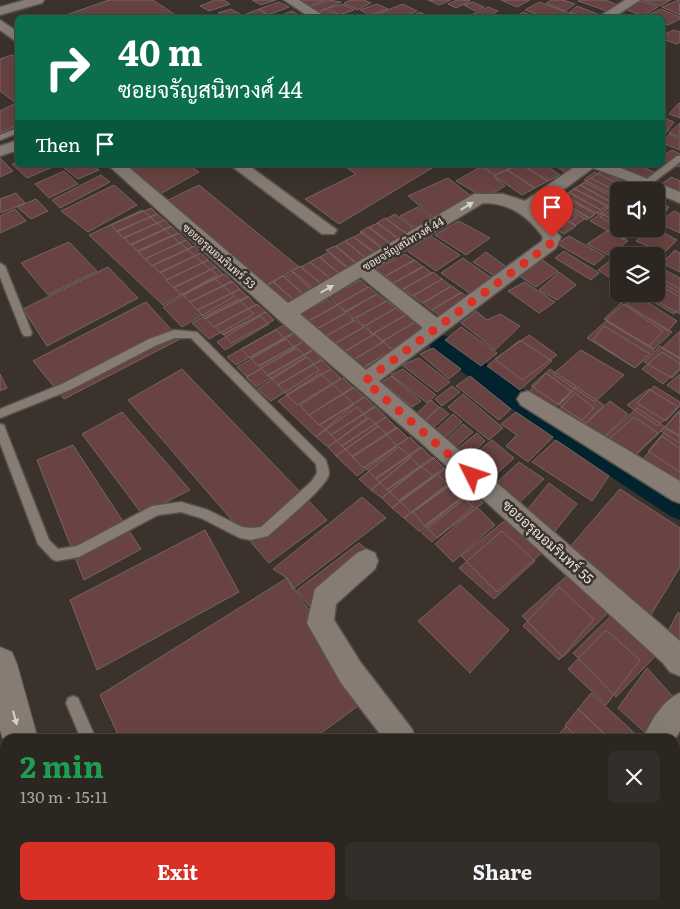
<!DOCTYPE html>
<meta charset="utf-8">
<style>
body{margin:0;font-family:Literata,Sarabun,serif;background:#342e2a;color:#f1f3f6;height:100vh;display:flex;flex-direction:column;font-size:19px;white-space:nowrap}
*{box-sizing:border-box;margin:0}
p{font-size:16px;color:#a6a5a5}
.icon{flex:none;width:28px;height:28px;fill:none;stroke:currentColor;stroke-width:2;stroke-linecap:round;stroke-linejoin:round}
.map{position:relative;flex:1;overflow:hidden}
.details{position:absolute;left:0px;top:734px;width:680px;height:176px;display:flex;flex-direction:column;background:#2c2621;border-radius:15px 15px 0 0;box-shadow:0 5px 20px #0002,0 0 0 1px #48433f}
.details>*{flex:none}
.banner{position:absolute;left:15px;top:15px;width:650px;height:152px;border-radius:8px;box-shadow:0 5px 20px #0002,0 0 0 1px #48433f;background:#0b6e4f;color:#fff;overflow:hidden}
.tools{position:absolute;left:610px;top:182px;display:grid;gap:10px}
.tools a{display:grid;place-items:center;width:55px;height:55px;border-radius:8px;background:#2c2621;box-shadow:0 5px 20px #0002,0 0 0 1px #48433f;font-size:25px}
.pin{position:absolute;display:grid;place-items:center;width:42px;height:42px;color:#fff;margin:-51px -21px;border-radius:50% 50% 50% 0;rotate:-45deg;box-shadow:0 0 5px #0007}
.pin .icon{rotate:45deg}
.me{position:absolute;width:55px;margin:-28px;rotate:311deg;stroke-linejoin:round;filter:drop-shadow(0 0 4px #0008)}
.turn{display:flex;align-items:center;gap:18px;height:105px;padding:0 20px;font-size:22px}
.turn .icon{width:65px;height:65px;stroke-width:2.5}
.turn b{display:block;font-size:35px;line-height:42px}
.then{display:flex;align-items:center;height:48px;padding:0 20px;background:#0003;gap:10px;font-size:19px}
.round{display:grid;place-items:center;flex:none;width:52px;height:52px;border-radius:8px;background:#342e2a}
.summary{display:flex;align-items:center;justify-content:space-between;height:85px;padding:0 20px}
h1{font-size:30px;font-weight:700;line-height:38px;color:#1e9e55}
.cta{display:flex;gap:10px;margin-top:auto;padding:10px 20px}
.cta a{flex:1;height:58px;border-radius:8px;background:#d93025;color:#fff;font-size:20px;font-weight:700;line-height:58px;text-align:center}
.cta a+a{background:#342e2a;color:#f1f3f6}
.map>svg:first-child{display:block}
.lines{fill:none;stroke-linecap:round;stroke-linejoin:round}
.canal{fill:#01232d;fill-rule:evenodd}
.building{fill:#684341;stroke:#746665}
.service-casing{stroke:#59514c;stroke-width:3}
.minor-casing{stroke:#59514c;stroke-width:3}
.tertiary-casing{stroke:#59514c;stroke-width:2}
.secondary-casing{stroke:#59514c;stroke-width:2}
.service{fill:#867c74;fill-rule:evenodd}
.minor{fill:#867c74;fill-rule:evenodd}
.tertiary{fill:#867c74;fill-rule:evenodd}
.secondary{fill:#7c8095;fill-rule:evenodd}
.oneway{fill:#d7d1cc}
.route{stroke:#d93025;stroke-width:9;stroke-dasharray:0 16.2}
.labels{text-anchor:middle;stroke-width:5;stroke-linejoin:round;paint-order:stroke}
.far-street-label{font-size:11px;fill:#e5e0db;stroke:#3b322c}
.street-label{font-size:14px;fill:#e5e0db;stroke:#3b322c}
</style>
<div class="map">
<svg width="680" height="909" viewBox="0 0 680 909">
<rect width="100%" height="100%" fill="#3b322c"/>
<g class="lines">
<!-- canal -->
<path class="canal" d="M440,334L449,337L560,415L680,491V520L670,516L542,431L431,349L428,343L431,337Z"/>
</g>
<!-- building -->
<path class="building" d="M109,0H153L180,18H118L115,15L109,18H57Z
M215,0H224L230,4L209,11L200,6Z
M252,0H276L261,5Z
M305,0H325L303,8L295,3Z
M329,0L341,2L314,14L305,9Z
M351,0H364L371,3L357,10L344,3Z
M428,0H451L439,5Z
M457,0H469L470,1L456,8L448,4Z
M501,0H530L517,7Z
M552,0H563L575,4L565,11L546,3Z
M580,0H606L617,5L607,11L578,1Z
M643,0H671L660,6Z
M679,0L680,15L662,7Z
M641,1L658,7L643,16L625,9Z
M279,2L289,7L268,15L259,9Z
M473,2L484,7L475,11L464,5Z
M539,2L583,18H545L525,10Z
M343,4L354,10L339,15L328,8Z
M377,4L388,9L370,15L360,10Z
M403,4L417,11L402,18H367Z
M577,6L600,15L596,18H585L570,12Z
M488,7L498,11L485,18H465Z
M231,9L242,15L225,18L218,13Z
M259,9L269,16L252,18L246,14Z
M326,9L337,15L322,18L314,14Z
M661,9L680,17V19L668,25L662,23V18L646,16Z
M292,11L302,17L275,18Z
M420,12L431,18H408Z
M523,12L538,18H513Z
M673,30L680,32V42L677,44L662,39V36Z
M12,55L18,58V125L0,133V111L16,103L0,91V59Z
M679,103H680V118L669,114Z
M662,117L674,122L666,133L662,131Z
M680,124V137L669,133L680,123Z
M670,134L680,139V150L662,143V140Z
M672,150L680,154L679,167L662,160V156Z
M0,158L13,171L0,177Z
M18,162V165H57L27,178L12,164Z
M70,165H93L99,170L78,179L64,168Z
M125,165H189L199,172L160,194Z
M343,165H437L339,224L305,199L356,174Z
M481,165H503L509,169L495,175Z
M517,165H522L548,181L535,188L507,170Z
M523,165H545L560,175L548,181Z
M554,165H577L565,172Z
M626,165H639L658,174L649,181L621,169Z
M482,166L505,186L485,198L456,181Z
M507,170L535,188L522,195L494,176Z
M64,171L78,184L49,198L35,184Z
M602,171L634,188L629,191L619,193L591,178Z
M594,172L630,189L628,191H619V197L584,180Z
M101,175L110,182L60,208L52,200Z
M671,177L680,181V195L659,186Z
M448,178L476,200L435,219L408,196Z
M591,178L619,193V199L613,203L581,185Z
M584,182L619,200V201L611,207L575,189Z
M114,185L137,205L88,232L61,211Z
M199,185L299,267L262,287L160,204Z
M580,185L612,203L601,210L569,192Z
M575,189L608,207L600,215L564,195Z
M16,193L25,203L1,213L0,199Z
M569,193L601,210L590,218L558,200Z
M565,197L595,214L587,220L556,202Z
M36,199L48,211L31,219L17,207Z
M555,199L587,217L576,225L543,207Z
M656,200L669,207L659,215L656,213Z
M548,201L577,217L562,227L535,211Z
M656,203L668,209L658,218L656,217Z
M612,205L619,209V223L601,213Z
M418,207L438,223L420,232L400,216Z
M543,207L576,226L564,234L532,215Z
M151,208L157,214L117,232L111,225Z
M15,209L26,221L0,233V216Z
M142,210L217,275L163,305L89,235Z
M610,211L619,215V228L600,217Z
M674,211L680,214V233L658,223Z
M601,213L619,223V229H629L635,232L624,240L590,221Z
M157,214L164,220L123,238L117,231Z
M395,214L417,231L409,235L386,219Z
M385,218L408,235L400,240L377,223Z
M165,220L171,227L131,245L124,238Z
M459,221L490,238L466,255L435,235Z
M378,223L400,240L392,244L369,227Z
M171,226L178,233L137,251L131,244Z
M368,227L390,244L382,249L360,232Z
M620,229H643L634,236Z
M649,229H656L677,240L664,253L636,241Z
M608,230L628,241L608,255L587,244Z
M363,232L385,250L377,254L354,237Z
M179,233L186,240L145,259L138,252Z
M431,236L460,255L436,271L406,250Z
M569,236L605,256L594,265L557,244Z
M353,237L376,254L367,259L345,241Z
M186,240L193,247L152,266L145,259Z
M345,241L367,259L358,264L336,246Z
M69,242L97,271L48,295L21,263Z
M194,246L201,253L160,273L153,265Z
M335,246L357,264L348,269L326,250Z
M675,250L680,253V272L662,263Z
M564,251L599,273L591,280L555,258Z
M329,252L351,270L342,276L320,257Z
M486,252L508,268L496,277L473,262Z
M201,253L208,260L167,280L160,272Z
M405,254L414,260L385,276L376,269Z
M617,255L619,256V284L598,270Z
M319,257L341,275L332,280L310,262Z
M463,258L493,279L471,294L441,273Z
M541,259L558,271L536,287L518,275Z
M208,260L216,267L174,288L166,280Z
M415,260L423,267L394,283L386,276Z
M310,262L332,280L323,285L301,267Z
M300,266L322,285L312,291L291,271Z
M423,266L432,273L402,290L394,283Z
M108,267L138,298L47,346L23,309Z
M216,267L223,274L181,295L174,287Z
M665,270L680,278V293L656,280Z
M294,272L316,291L306,296L284,277Z
M433,272L442,279L412,296L403,289Z
M559,272L576,285L557,300L539,290Z
M225,274L232,282L190,302L183,295Z
M283,276L305,296L295,301L273,282Z
M656,276L680,289V314L645,294H656Z
M214,278L235,296L182,327L163,307Z
M442,279L451,286L422,303L413,296Z
M360,280L368,287L337,305L329,297Z
M232,281L240,289L197,310L190,302Z
M274,282L295,301L286,307L264,287Z
M525,282L555,302L539,313L508,291Z
M656,283L680,297V308L674,314L640,294H656Z
M452,286L461,293L431,310L423,303Z
M369,287L377,294L346,312L338,304Z
M240,289L248,297L205,319L198,310Z
M461,292L470,300L441,317L432,310Z
M377,294L386,301L354,319L346,311Z
M248,296L256,305L214,327L205,318Z
M638,296L677,321L668,331L626,304Z
M238,299L254,314L209,339L192,323Z
M328,299L336,306L303,324L296,316Z
M387,301L396,308L364,326L355,318Z
M146,302L180,339L64,399L33,361Z
M621,303L663,331L649,346L604,319Z
M257,304L266,312L223,335L215,326Z
M624,304L672,332L654,349L606,320Z
M337,305L346,313L313,331L305,323Z
M396,308L405,315L373,334L365,326Z
M476,311L487,320L500,314L520,326L495,350L461,323Z
M266,312L274,320L231,343L223,334Z
M345,313L354,320L321,339L313,331Z
M406,315L415,322L383,341L374,333Z
M260,316L269,324L225,350L217,342Z
M355,320L364,327L330,346L322,338Z
M606,321L654,350L635,368L587,338Z
M415,322L424,330L392,349L383,341Z
M284,325L293,334L250,358L241,349Z
M604,326L650,354L635,368L593,340Z
M364,327L373,335L340,354L331,346Z
M461,327L497,353L481,366L445,340Z
M276,330L284,338L236,365L227,357Z
M680,331V359L662,348Z
M293,333L302,342L258,366L250,357Z
M374,334L383,342L350,362L341,354Z
M529,335L557,355L522,380L495,359Z
M286,339L295,348L247,377L237,367Z
M520,340L552,361L520,390L487,366Z
M303,342L312,351L268,376L260,366Z
M383,342L392,350L359,370L350,362Z
M660,346L680,358V370L672,378L644,362Z
M297,348L306,357L256,387L246,377Z
M433,348L461,369L449,379L420,354Z
M312,350L322,359L278,385L268,375Z
M393,350L402,358L369,378L360,370Z
M581,350L624,375L595,402L553,374Z
M662,352L680,364V368L663,384L642,369Z
M307,357L319,370L271,401L257,389Z
M419,358L450,382L437,392L402,365Z
M322,360L331,369L287,395L278,385Z
M182,369L327,520L269,563L128,400Z
M331,369L341,378L297,405L287,395Z
M403,369L436,395L427,403L391,375Z
M550,369L576,386L558,404L531,386Z
M320,373L354,404L316,437L278,401Z
M546,373L572,392L553,409L528,393Z
M0,374L7,388L0,391Z
M680,374V394L667,385Z
M391,376L421,401L412,407L382,382Z
M470,376L511,409L499,420L456,386Z
M343,378L353,388L309,415L300,405Z
M452,386L460,392L442,406L435,399Z
M654,386L680,402V406L666,421L637,403Z
M353,387L364,397L319,425L309,415Z
M577,387L604,405L586,423L559,405Z
M649,389L678,407L658,426L627,405Z
M575,393L594,408L578,424L558,411Z
M463,394L503,428L489,440L448,407Z
M365,397L375,407L331,435L320,425Z
M431,400L439,407L418,427L410,420Z
M610,401L628,414L603,438L585,424Z
M375,406L386,417L341,446L331,435Z
M357,407L367,418L328,447L316,437Z
M440,407L449,414L426,434L418,427Z
M637,408L665,427L633,458L605,437Z
M680,410V436L665,427Z
M122,412L190,490L142,514L82,434Z
M516,412L553,437L528,462L506,446L517,435L501,424Z
M678,412L680,414V443L661,431Z
M453,414L462,422L438,445L430,436Z
M386,417L397,428L353,457L342,446Z
M634,417L658,433L634,456L608,440Z
M369,418L378,426L336,456L328,447Z
M463,424L473,432L448,454L441,445Z
M379,426L397,446L357,476L336,456Z
M397,427L408,438L363,468L352,456Z
M667,429L680,437V472L648,451Z
M477,433L485,441L461,465L451,454Z
M662,436L680,449V482L643,459Z
M410,437L421,448L376,479L365,467Z
M492,440L514,458L484,485L461,465Z
M556,440L609,476L592,501L532,462Z
M73,445L141,549L84,580L37,460Z
M399,447L411,457L371,490L359,479Z
M421,447L433,459L387,490L376,478Z
M411,457L420,467L382,498L371,490Z
M433,457L445,469L399,501L387,489Z
M519,462L544,479L512,510L491,488Z
M421,466L434,477L392,508L382,498Z
M444,468L457,480L411,513L399,500Z
M437,474L448,484L404,518L392,508Z
M458,480L471,492L425,526L413,512Z
M549,483L577,504L547,541L523,515Z
M447,486L462,498L420,532L404,518Z
M620,489L680,528V567L646,623L563,555Z
M470,491L483,503L437,538L425,525Z
M362,497L386,518L293,589L287,578L273,569Z
M464,499L473,507L432,542L422,533Z
M477,507L495,525L453,562L435,544Z
M508,518L544,551L497,592L461,556Z
M205,530L239,592L97,670L70,600Z
M502,531L535,561L494,599L459,568Z
M359,543L371,553L309,606L297,590Z
M570,573L610,611L563,657L522,616Z
M287,578L369,698L313,739H120L100,695Z
M460,585L509,630L470,673L418,621Z
M559,587L594,619L559,660L523,626Z
M619,608L663,648L616,697L573,653Z
M678,612L680,614V656L662,643Z
M606,630L640,660L606,705L568,669Z
M647,668L677,701L651,738L618,708Z
M591,693L641,739H610L578,709Z
M578,709L610,739H579L565,725Z
M566,726L579,739H555Z
M680,772V870L675,865V778Z
M213,905H343L345,909H215Z
M349,905H376L378,909H344Z
M410,905H515L519,909H413Z"/>
<g class="lines">
<defs>
<path id="service" d="M18,128V133L0,140V135Z
M677,156H680V162L650,185H644V181Z
M0,263L5,266L32,333L30,336H24L22,333L0,277Z
M174,330L197,332L325,459C327,462 329,470 329,474C327,487 280,525 268,536L251,540L240,538L201,518L181,512L158,515L79,557L56,561L52,559L38,544L0,443V424L4,425L5,428L49,540L58,549L77,546L152,506L181,502L208,510L242,527L251,528L261,527L311,482L317,473L316,464L191,338H175L157,345L70,390L0,418V409L62,384L149,339Z
M73,696L78,698L96,739H81L66,703L68,698Z
M153,905H170L171,909H154Z"/>
<path id="minor" d="M25,0H44L42,3L0,15V7Z
M284,0H299L327,18H311Z
M625,0H640L613,18H597Z
M0,20L18,32V43L0,30Z
M18,140V150L0,156V146Z
M108,165H126L288,303L474,194H503L525,201L577,165H613L680,192V203L656,193V191L593,168L537,209L561,237L556,248L379,381L680,641V676L670,672L663,663L418,440L278,319ZM483,203C510,203 528,216 543,237L542,241L437,318L374,269ZM361,277L423,328L366,370L300,314Z
M230,165H248L337,230L334,234H322Z
M528,391L680,481V503L672,500L521,405L517,399L521,393Z
M366,549L375,553L378,561L375,569L336,604L334,620L361,663L412,729L416,739H384L341,683L307,623L315,589L357,553Z
M680,693V731L675,739H643C650,722 663,700 680,693Z
M513,905H547L546,909H511Z
M639,905H673L675,909H640Z"/>
<path id="tertiary" d="M0,647L12,652L17,664L38,739H5V746L0,730Z
M44,905H84L85,909H45Z"/>
<path id="secondary" d="M0,787L5,789V844L0,842Z
M6,905H46L47,909H7Z"/>
</defs>
<!-- service casing -->
<use href="#service" class="service-casing"/>
<!-- minor casing -->
<use href="#minor" class="minor-casing"/>
<!-- tertiary casing -->
<use href="#tertiary" class="tertiary-casing"/>
<!-- secondary casing -->
<use href="#secondary" class="secondary-casing"/>
<!-- service -->
<use href="#service" class="service"/>
<!-- minor -->
<use href="#minor" class="minor"/>
<!-- tertiary -->
<use href="#tertiary" class="tertiary"/>
<!-- secondary -->
<use href="#secondary" class="secondary"/>
</g>
<!-- one-way arrows -->
<defs><path id="oneway-solid" d="M-6-.8H1V-3.2L6.5 0L1 3.2V.8H-6Z" transform="scale(1.25)"/></defs>
<g class="oneway">
<use href="#oneway-solid" transform="translate(467 206) rotate(-31)"/>
<use href="#oneway-solid" transform="translate(327 289) rotate(-30)"/>
<use href="#oneway-solid" transform="translate(15 718) rotate(75)"/>
</g>
<g class="lines">
<!-- route -->
<path class="route" d="M472,475L365,381L550,244L552,237"/>
</g>
<g class="labels">
<!-- far-street labels -->
<g class="far-street-label">
<text transform="translate(403 244) rotate(-31)" y="4">ซอยจรัญสนิทวงศ์ 44</text>
<text transform="translate(219 256) rotate(41)" y="4">ซอยอรุณอมรินทร์ 53</text>
</g>
<!-- street labels -->
<g class="street-label">
<text transform="translate(548 542) rotate(42)" y="5">ซอยอรุณอมรินทร์ 55</text>
</g>
</g>
</svg>
<div class="tools">
<a><svg class="icon" aria-label="sound" viewBox="0 0 24 24"><path d="M4 9h4l5-4v14l-5-4H4zM17 9q2 3 0 6"/></svg></a>
<a><svg class="icon" aria-label="layers" viewBox="0 0 24 24"><path d="M12 4l9 5-9 5-9-5zM3 14l9 5 9-5"/></svg></a>
</div>
<div class="pin" style="left:552px;top:237px;background:#d93025"><svg class="icon" aria-label="arrive" viewBox="0 0 24 24"><path d="M6 21V4h12l-3 4 3 4H6"/></svg></div>
<svg class="me" style="left:472px;top:475px" viewBox="-20 -20 40 40"><circle r="19" fill="#fff"/><path d="M0-13L10 11 0 6-10 11z" fill="#d93025"/></svg>
<div class="banner">
<div class="turn"><svg class="icon" aria-label="right" viewBox="0 0 24 24"><path d="M7 20v-9h11M14 6l5 5-5 5"/></svg><div><b>40 m</b>ซอยจรัญสนิทวงศ์ 44</div></div>
<div class="then">Then<svg class="icon" aria-label="arrive" viewBox="0 0 24 24"><path d="M6 21V4h12l-3 4 3 4H6"/></svg></div>
</div>
<section class="details">
<div class="summary"><div><h1>2 min</h1><p>130 m · 15:11</p></div><a class="round"><svg class="icon" aria-label="close" viewBox="0 0 24 24"><path d="M6 6l12 12M18 6L6 18"/></svg></a></div>
<div class="cta"><a>Exit</a><a>Share</a></div>
</section>
</div>
